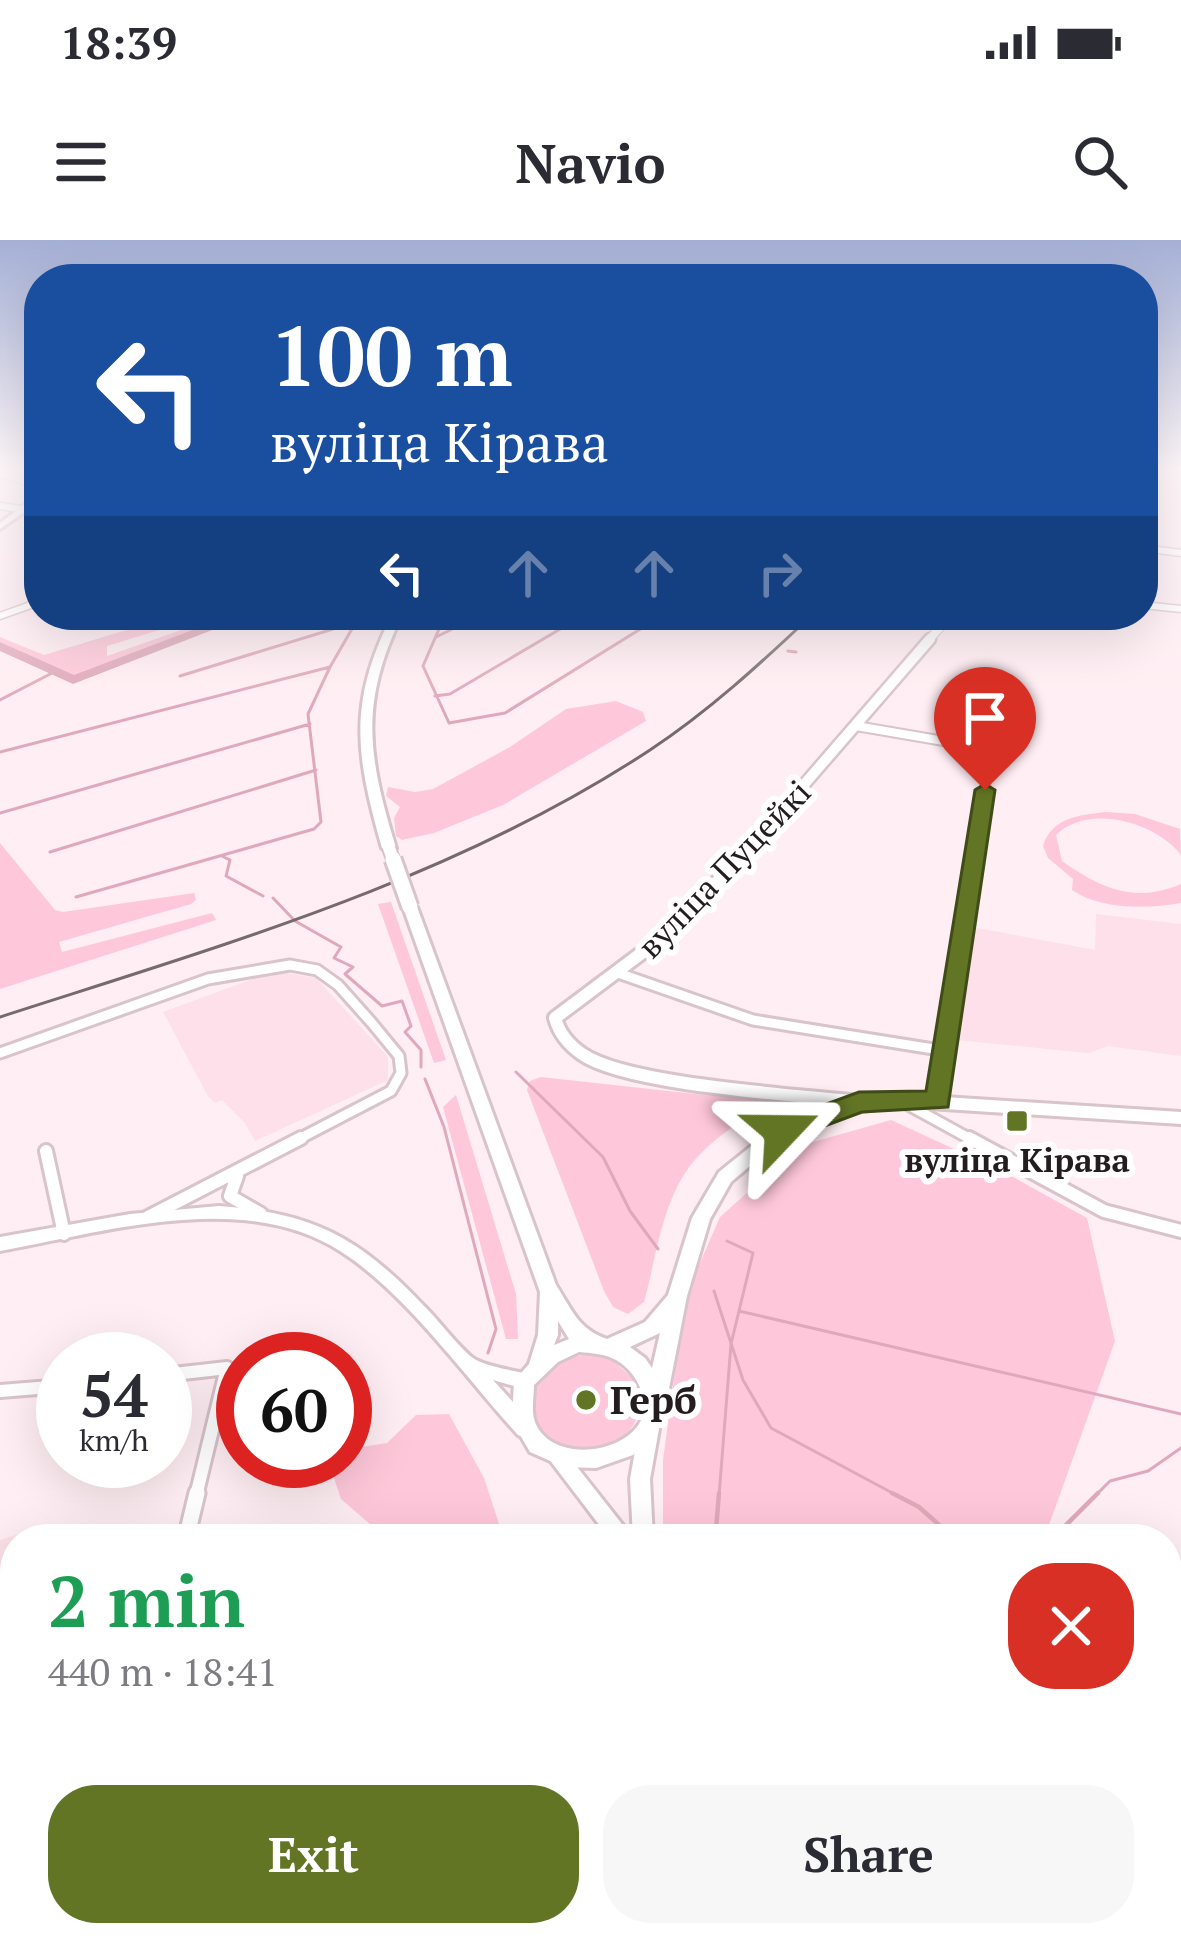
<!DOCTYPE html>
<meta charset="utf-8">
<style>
body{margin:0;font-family:"PT Serif",serif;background:#f7f7f7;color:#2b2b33;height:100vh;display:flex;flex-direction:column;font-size:45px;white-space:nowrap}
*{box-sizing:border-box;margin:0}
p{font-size:39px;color:#7c7c81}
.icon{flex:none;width:66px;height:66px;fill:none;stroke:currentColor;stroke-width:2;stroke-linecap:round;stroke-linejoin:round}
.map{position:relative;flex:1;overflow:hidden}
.drawer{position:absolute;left:0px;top:1284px;width:1182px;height:423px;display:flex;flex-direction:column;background:#fff;border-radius:48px 48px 0 0;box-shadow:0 12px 48px #0002}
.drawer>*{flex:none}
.banner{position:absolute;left:24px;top:24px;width:1134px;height:366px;border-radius:48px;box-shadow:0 12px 48px #0002;background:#1a4fa0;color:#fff;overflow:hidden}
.speed{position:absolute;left:36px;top:1092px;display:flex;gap:24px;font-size:60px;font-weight:700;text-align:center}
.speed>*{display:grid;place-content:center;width:156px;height:156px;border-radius:50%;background:#fff;box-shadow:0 12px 48px #0002;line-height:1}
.speed small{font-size:30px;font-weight:400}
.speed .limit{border:18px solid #d22;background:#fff;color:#111}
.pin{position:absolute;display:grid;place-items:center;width:102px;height:102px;color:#fff;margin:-123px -51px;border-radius:50% 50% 50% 0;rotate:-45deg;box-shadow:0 0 12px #0007}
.pin .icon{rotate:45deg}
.me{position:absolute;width:132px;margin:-66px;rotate:67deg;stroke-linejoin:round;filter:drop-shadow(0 0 9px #0008)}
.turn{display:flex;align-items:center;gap:42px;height:252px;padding:0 48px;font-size:54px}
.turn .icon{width:156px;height:156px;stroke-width:2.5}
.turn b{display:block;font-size:84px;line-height:102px}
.lanes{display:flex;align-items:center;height:114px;padding:0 48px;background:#0003;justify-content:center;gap:60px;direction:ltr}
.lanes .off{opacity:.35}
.round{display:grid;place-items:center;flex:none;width:126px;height:126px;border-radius:48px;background:#f7f7f7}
.head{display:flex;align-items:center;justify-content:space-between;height:204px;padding:0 48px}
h1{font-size:72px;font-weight:800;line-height:90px;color:#1e9e55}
.button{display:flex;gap:24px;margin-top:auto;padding:24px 48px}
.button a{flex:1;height:138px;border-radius:48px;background:#627524;color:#fff;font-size:48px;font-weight:800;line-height:138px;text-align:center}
.button a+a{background:#f7f7f7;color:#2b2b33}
.status{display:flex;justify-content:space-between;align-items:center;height:84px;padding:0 60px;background:#fff;direction:ltr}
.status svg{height:33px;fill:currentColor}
header{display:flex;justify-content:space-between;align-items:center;height:156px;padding:0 48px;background:#fff;font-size:54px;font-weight:800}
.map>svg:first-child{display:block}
.built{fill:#fde0e9}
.green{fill:#ffc8da}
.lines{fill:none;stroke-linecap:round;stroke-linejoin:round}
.stream-far1{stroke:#e0a9bb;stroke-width:3}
.stream{stroke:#e0a9bb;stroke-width:4.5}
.river{fill:#e0a9bb;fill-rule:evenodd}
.minor-far4-casing{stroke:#d8c4ca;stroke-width:9}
.minor-far3-casing{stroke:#d8c4ca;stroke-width:12}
.minor-far2-casing{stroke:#d8c4ca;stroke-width:15}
.minor-far1-casing{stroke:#d8c4ca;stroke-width:18}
.minor-casing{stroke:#d8c4ca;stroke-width:21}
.tertiary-far2-casing{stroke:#d8c4ca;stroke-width:10}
.tertiary-far1-casing{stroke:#d8c4ca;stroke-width:15}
.tertiary-casing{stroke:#d8c4ca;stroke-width:18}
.secondary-casing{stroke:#d8c4ca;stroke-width:6}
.primary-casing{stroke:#d8c4ca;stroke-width:6}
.minor-far4{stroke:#fff;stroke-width:6}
.minor-far3{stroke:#fff;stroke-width:8}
.minor-far2{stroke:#fff;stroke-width:9}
.minor-far1{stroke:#fff;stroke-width:12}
.minor{stroke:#fff;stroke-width:15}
.tertiary-far2{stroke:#fff;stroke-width:8}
.tertiary-far1{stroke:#fff;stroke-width:10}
.tertiary{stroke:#fff;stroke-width:12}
.secondary{fill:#fff;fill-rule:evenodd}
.primary{fill:#fff;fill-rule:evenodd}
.rail{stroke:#756a6d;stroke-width:3}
.primary-bridge-far1-casing{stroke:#d8c4ca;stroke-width:16;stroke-linecap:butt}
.primary-bridge-casing{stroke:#d8c4ca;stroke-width:21;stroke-linecap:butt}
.primary-bridge-far1{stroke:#fff;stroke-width:12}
.primary-bridge{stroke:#fff;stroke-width:15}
.route{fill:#627524;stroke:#404c17;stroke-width:3}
.poi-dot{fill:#627524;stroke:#fff;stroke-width:4.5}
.labels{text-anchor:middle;stroke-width:12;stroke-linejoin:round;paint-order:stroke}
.street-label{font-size:33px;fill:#241d1f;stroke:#fff}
.poi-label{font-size:33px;font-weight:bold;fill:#241d1f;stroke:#fff}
.near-poi-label{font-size:39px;font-weight:bold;fill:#241d1f;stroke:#fff;text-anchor:start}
</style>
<div class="status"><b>18:39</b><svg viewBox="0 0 49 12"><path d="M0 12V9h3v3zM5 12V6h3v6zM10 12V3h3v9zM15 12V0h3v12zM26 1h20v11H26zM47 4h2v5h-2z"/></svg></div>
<header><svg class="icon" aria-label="menu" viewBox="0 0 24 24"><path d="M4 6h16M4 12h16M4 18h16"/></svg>Navio<svg class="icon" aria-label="search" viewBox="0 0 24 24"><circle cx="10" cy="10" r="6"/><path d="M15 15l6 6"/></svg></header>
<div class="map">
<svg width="1181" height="1706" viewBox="0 0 1181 1706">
<rect width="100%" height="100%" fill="#ffeef3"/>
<!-- built -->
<path class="built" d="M1096,674L1181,684V816L1108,806L1089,813L956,800L972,687L1095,710Z
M274,731L316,738L388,817V840L255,901L245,883L222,860L215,863L208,856L163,772Z
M49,1285L53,1299H15V1406L0,1410V1300Z"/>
<!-- green -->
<path class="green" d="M176,375H208L107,406V416L224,375H239L74,437L0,402V397L44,415Z
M616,461L643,472L646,481L503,565L434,593L402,600L396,596L394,578L400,567L386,556L388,547L415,552L433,549L510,507L566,469Z
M1106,572L1135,574L1180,589L1181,615C1156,582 1088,563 1056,595L1062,621C1100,648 1135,664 1181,644V663C1148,669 1101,670 1072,650L1073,639L1048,618L1043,606C1052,577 1080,575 1106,572Z
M0,603L55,670L63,672L194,653L196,660L191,664L59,702L62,712L212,673L216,680L0,749Z
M391,662L446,820L434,823L378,664Z
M541,837L768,862C743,881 715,896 694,921C662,959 657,1015 644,1062L628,1074L613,1067L604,1051L527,850L530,841Z
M456,855L516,1054L518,1099H506L443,867Z
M891,880L1004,932L1087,978L1115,1101L1044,1299H663V1220L685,1057L720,977L799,906Z
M594,1114L611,1119L636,1141C657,1205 580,1229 540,1189C519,1146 551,1115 594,1114Z
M449,1174L484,1238L504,1299H387L341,1259L331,1229L345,1221L349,1209L387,1203L416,1175Z
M573,1692H723L728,1706H571Z
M812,1692H1019L1025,1706H818Z"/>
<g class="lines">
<!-- stream-far1 -->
<path class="stream-far1" d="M445,375L423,426L449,483L505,473L663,375
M436,397L481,375
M788,411L796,412
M180,436L356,382L360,375
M435,456L450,454L584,375
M0,460L56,431
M0,512L330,427L356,382
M0,573L310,484
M50,612L316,530
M222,616L230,620L226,636L263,656
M76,657L314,589L321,582L308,474L330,427
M273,658L295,681L341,707L334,718L353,727L345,734L382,766L402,761L411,786L405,792L421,810V827
M516,832L603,917L630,971L658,1009
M425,839L444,887L496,1089L488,1113
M714,1051L743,1140L771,1188L898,1256
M739,1071L1181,1174
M719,1256L731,1104L753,1013L727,1001
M1095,1256L1110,1241L1148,1231L1181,1208"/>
<!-- stream -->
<path class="stream" d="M892,1253L919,1267L955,1299
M716,1290L719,1253
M717,1299L716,1290L757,1299
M1052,1299L1098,1253"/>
<!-- river -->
<path class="river" d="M232,375H251L73,444L0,411V402L74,435Z"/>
<defs>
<path id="minor-far4" d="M0,234L39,245
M0,266L20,269
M1143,308L1181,313
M1143,365L1181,369
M0,376L39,362"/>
<path id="minor-far3" d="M856,486L979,507L990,514L974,622"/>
<path id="minor-far2" d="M618,733L753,780L946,811
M0,813L208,739L290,725L317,730L338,745L371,782L399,816L401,833L391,851L295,901
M901,861L974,901
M939,861L975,619"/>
<path id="minor-far1" d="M969,898L1104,971L1181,991
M46,911L64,994
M237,936L230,956L261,974
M148,977L301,898
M165,1135L227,1128L196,1256
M0,1151L63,1146"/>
<path id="minor" d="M186,1299L197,1253
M0,1469L15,1438
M1039,1692L1046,1706
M2,1706L15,1680"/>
<path id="tertiary-far2" d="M927,402L951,375"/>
<path id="tertiary-far1" d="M737,622L930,399"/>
<path id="tertiary" d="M740,619L659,700L555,778C559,793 569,805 582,814C626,845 798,855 859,862"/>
<path id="secondary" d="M36,256H39V262L0,289V283Z
M219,966C313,973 359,997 424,1066C437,1078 463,1113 476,1120C492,1128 514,1130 531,1135L533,1141L531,1147L524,1149L493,1140L532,1183L535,1189L532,1195L525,1198L518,1195C466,1138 405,1052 340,1011C243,949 105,992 0,1011V997L130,974Z
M649,1180L656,1183L659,1189L650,1239L653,1299H610L546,1215L549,1209L556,1206L563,1209L633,1298L630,1239L639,1189L642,1183Z
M779,1692H805L810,1706H784Z"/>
<path id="primary" d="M392,375H402C359,464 368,516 396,608L389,612L382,608C356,516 347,464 392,375Z
M410,663L417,667L556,1045C572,1070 578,1089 607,1099L645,1082L668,1055L692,978L719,932L775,887L825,865L898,854L1181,872V884L898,866L834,875L787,895L731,942L710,979L687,1056L666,1164L655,1197L633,1215L596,1228L564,1227L530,1212L512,1181L514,1141L529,1124L538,1095L540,1052L403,667ZM558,1081L569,1099L554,1105L558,1095ZM660,1093L652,1128L645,1118L630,1107ZM579,1112C592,1113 605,1114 616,1120C636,1131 653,1162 639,1184C618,1216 550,1221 535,1182C531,1172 534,1156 534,1145L558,1122Z"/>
</defs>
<!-- minor-far4 casing -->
<use href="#minor-far4" class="minor-far4-casing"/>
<!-- minor-far3 casing -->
<use href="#minor-far3" class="minor-far3-casing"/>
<!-- minor-far2 casing -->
<use href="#minor-far2" class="minor-far2-casing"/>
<!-- minor-far1 casing -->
<use href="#minor-far1" class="minor-far1-casing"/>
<!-- minor casing -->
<use href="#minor" class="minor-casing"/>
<!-- tertiary-far2 casing -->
<use href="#tertiary-far2" class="tertiary-far2-casing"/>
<!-- tertiary-far1 casing -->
<use href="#tertiary-far1" class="tertiary-far1-casing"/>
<!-- tertiary casing -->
<use href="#tertiary" class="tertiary-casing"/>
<!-- secondary casing -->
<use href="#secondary" class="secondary-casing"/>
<!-- primary casing -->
<use href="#primary" class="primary-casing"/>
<!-- minor-far4 -->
<use href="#minor-far4" class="minor-far4"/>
<!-- minor-far3 -->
<use href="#minor-far3" class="minor-far3"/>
<!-- minor-far2 -->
<use href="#minor-far2" class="minor-far2"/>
<!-- minor-far1 -->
<use href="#minor-far1" class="minor-far1"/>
<!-- minor -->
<use href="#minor" class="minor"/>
<!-- tertiary-far2 -->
<use href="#tertiary-far2" class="tertiary-far2"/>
<!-- tertiary-far1 -->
<use href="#tertiary-far1" class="tertiary-far1"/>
<!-- tertiary -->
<use href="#tertiary" class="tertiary"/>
<!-- secondary -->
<use href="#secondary" class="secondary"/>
<!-- primary -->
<use href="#primary" class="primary"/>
<!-- rail -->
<path class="rail" d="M0,777C223,705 453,640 650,510C709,471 761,423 812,375"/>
<defs>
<path id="primary-bridge-far1" d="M389,608L394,622"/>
<path id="primary-bridge" d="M393,619L410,667"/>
</defs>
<!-- primary-bridge-far1 casing -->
<use href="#primary-bridge-far1" class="primary-bridge-far1-casing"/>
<!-- primary-bridge casing -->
<use href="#primary-bridge" class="primary-bridge-casing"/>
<!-- primary-bridge-far1 -->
<use href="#primary-bridge-far1" class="primary-bridge-far1"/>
<!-- primary-bridge -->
<use href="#primary-bridge" class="primary-bridge"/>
</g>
<!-- sky -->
<linearGradient id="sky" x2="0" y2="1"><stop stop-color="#a5b0d6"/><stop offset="0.49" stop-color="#fff7fa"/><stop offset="1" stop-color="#fff7fa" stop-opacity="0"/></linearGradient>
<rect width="1181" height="467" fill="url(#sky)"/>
<!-- route -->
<path class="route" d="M985,544L995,550L948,867L862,872L782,902L772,899L767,891L772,884L859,852L926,851L975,550Z"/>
<!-- markers -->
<g class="poi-dot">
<rect x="1005" y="869" width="24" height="24" rx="6"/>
<circle cx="586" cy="1160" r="12"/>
</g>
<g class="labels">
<!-- street labels -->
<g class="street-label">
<text transform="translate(724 629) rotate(-46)" y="12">вуліца Пуцейкі</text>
</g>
<!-- poi labels -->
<g class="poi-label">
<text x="1017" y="932">вуліца Кірава</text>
</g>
<!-- near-poi labels -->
<g class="near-poi-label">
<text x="610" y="1174">Герб</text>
</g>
</g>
</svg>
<div class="speed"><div>54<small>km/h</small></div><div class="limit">60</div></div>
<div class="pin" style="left:985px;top:550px;background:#d93025"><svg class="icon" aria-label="arrive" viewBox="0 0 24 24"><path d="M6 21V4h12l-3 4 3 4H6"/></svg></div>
<svg class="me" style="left:782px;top:891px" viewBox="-20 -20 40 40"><path d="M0-17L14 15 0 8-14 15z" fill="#627524" stroke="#fff" stroke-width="4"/></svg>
<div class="banner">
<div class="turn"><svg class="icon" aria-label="left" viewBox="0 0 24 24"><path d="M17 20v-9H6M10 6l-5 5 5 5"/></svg><div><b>100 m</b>вуліца Кірава</div></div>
<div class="lanes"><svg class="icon" aria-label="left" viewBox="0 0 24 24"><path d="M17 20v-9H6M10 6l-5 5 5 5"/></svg><svg class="icon off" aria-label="ahead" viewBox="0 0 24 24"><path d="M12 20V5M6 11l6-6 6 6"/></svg><svg class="icon off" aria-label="ahead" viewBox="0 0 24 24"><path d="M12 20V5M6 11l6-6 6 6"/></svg><svg class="icon off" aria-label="right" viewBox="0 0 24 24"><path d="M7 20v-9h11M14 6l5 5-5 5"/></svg></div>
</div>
<section class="drawer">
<div class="head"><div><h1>2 min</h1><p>440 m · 18:41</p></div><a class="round" style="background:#d93025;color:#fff"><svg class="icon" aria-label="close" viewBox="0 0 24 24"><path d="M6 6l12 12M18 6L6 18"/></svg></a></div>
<div class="button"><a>Exit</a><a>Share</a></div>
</section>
</div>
